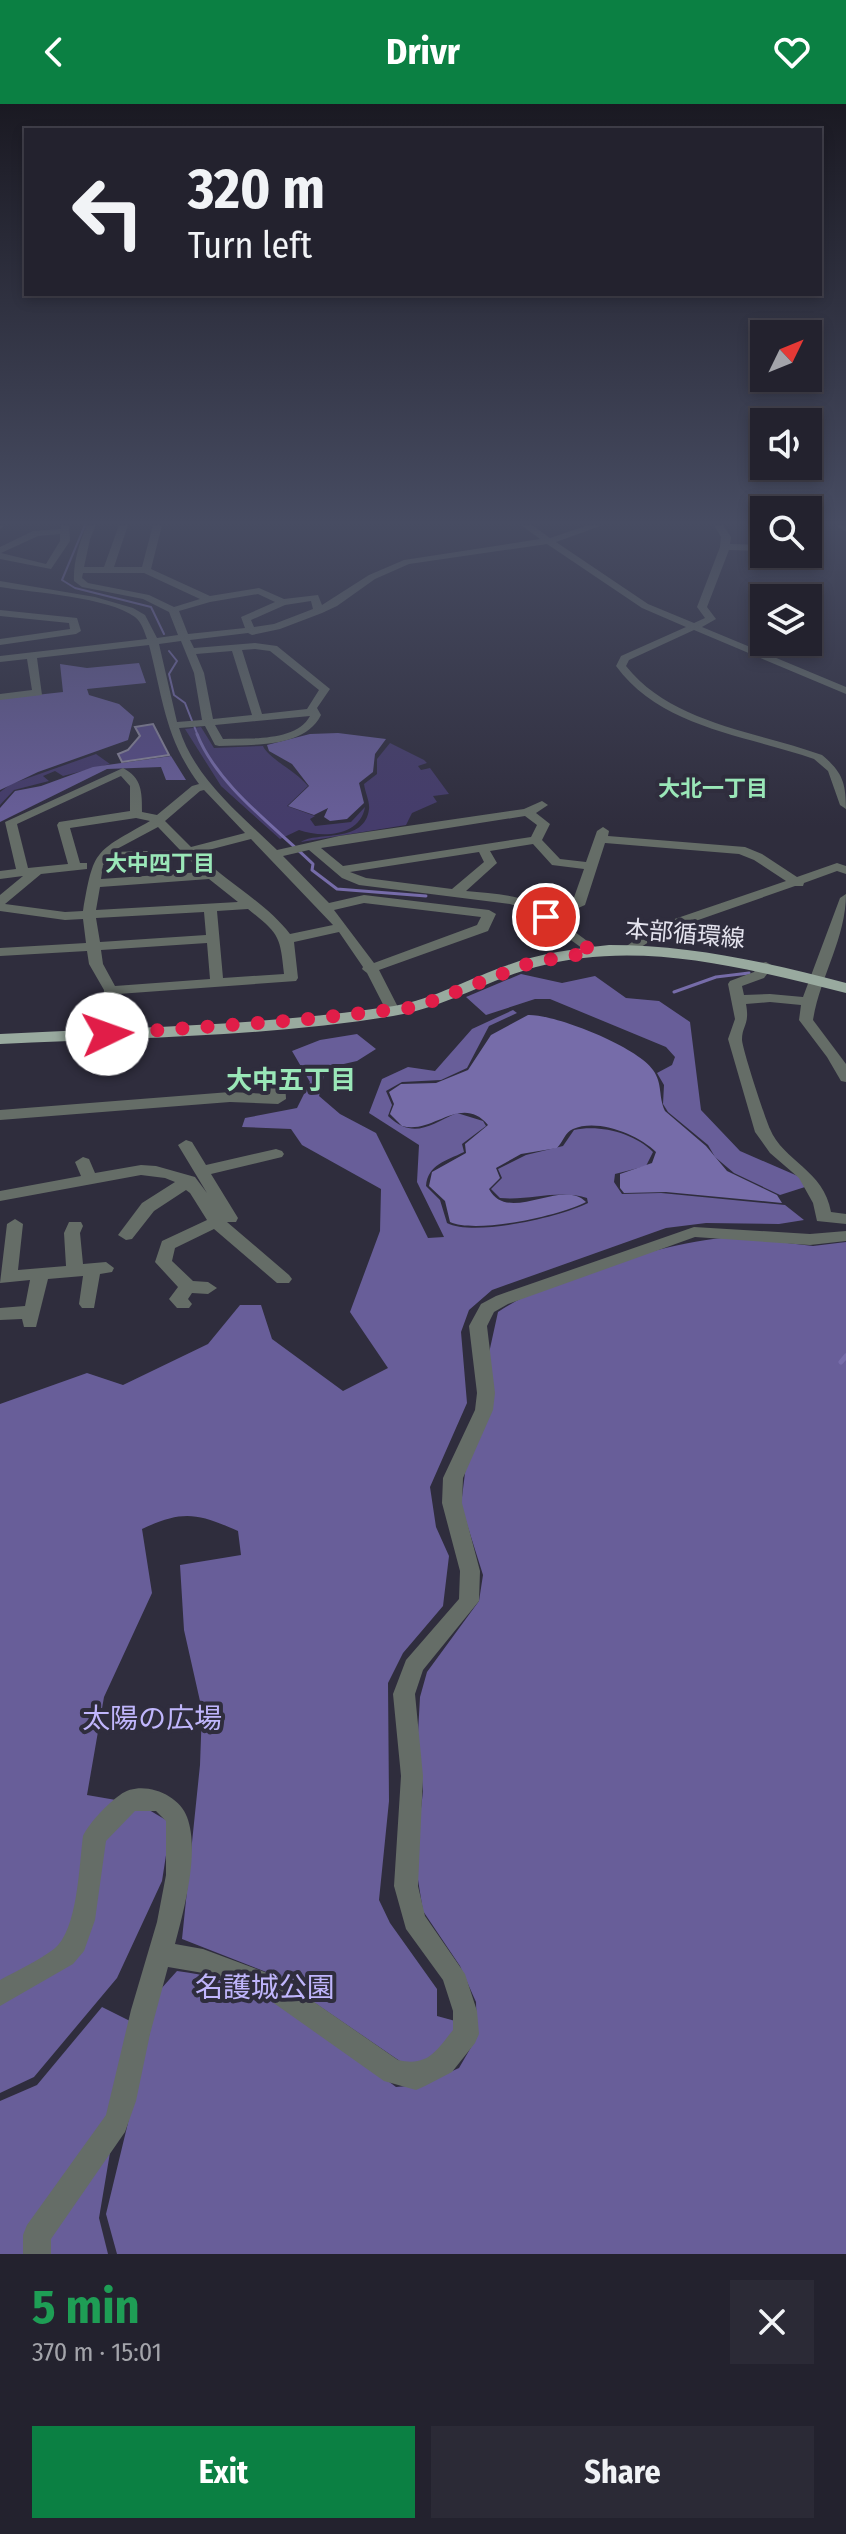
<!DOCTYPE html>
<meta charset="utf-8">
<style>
body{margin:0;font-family:"Fira Sans Condensed","Noto Sans JP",sans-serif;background:#2b2a36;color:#f1f3f6;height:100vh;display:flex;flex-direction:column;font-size:30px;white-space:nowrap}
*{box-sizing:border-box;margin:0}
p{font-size:26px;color:#a3a4aa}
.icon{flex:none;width:44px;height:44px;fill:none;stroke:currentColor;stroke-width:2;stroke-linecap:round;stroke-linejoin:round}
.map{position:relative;height:2150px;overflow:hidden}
.side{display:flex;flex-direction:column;background:#23222e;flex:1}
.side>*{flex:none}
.hud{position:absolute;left:24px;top:24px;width:798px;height:168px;border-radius:0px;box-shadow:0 4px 12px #0003,0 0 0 2px #403f4a;background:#23222e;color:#f1f3f6;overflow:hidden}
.needle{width:52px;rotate:47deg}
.controls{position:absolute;left:750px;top:216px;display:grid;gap:16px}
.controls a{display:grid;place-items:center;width:72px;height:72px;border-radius:0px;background:#23222e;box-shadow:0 4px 12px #0003,0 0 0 2px #403f4a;font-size:40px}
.pin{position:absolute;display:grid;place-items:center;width:68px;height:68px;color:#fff;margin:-34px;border:4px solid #fff;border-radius:50%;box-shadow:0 2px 8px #0007}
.me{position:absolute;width:88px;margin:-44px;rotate:87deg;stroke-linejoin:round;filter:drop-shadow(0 0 6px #0008)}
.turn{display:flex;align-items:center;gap:28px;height:168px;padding:0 32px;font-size:36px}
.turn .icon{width:104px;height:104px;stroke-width:2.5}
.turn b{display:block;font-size:56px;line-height:68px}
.round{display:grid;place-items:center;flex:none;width:84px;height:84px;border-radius:0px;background:#2b2a36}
.overview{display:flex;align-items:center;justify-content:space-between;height:136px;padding:0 32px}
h1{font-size:48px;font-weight:700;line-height:60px;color:#1e9e55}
.action{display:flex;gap:16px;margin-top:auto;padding:16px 32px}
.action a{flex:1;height:92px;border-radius:0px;background:#0b8043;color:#fff;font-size:32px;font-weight:700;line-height:92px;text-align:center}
.action a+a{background:#2b2a36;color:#f1f3f6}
header{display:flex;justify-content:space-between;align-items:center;height:104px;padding:0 32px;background:#0b8043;color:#fff;font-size:36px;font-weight:700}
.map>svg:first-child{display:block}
.green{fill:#453c6b}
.forest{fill:#685e99}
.water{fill:#766ca9}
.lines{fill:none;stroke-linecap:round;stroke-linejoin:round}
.stream-far2{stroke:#766ca9;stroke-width:2}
.stream-far1{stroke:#766ca9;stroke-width:3}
.stream{stroke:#766ca9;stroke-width:5}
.building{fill:#574c86;stroke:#878498;stroke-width:2}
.minor{fill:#656d67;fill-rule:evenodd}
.major{fill:#99aa9f;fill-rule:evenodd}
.route{stroke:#e11d48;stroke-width:14;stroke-dasharray:0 25.2}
.labels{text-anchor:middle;stroke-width:8;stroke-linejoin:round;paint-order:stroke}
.far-neighbourhood-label{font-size:22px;font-weight:bold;fill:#9ae7b8;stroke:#2f2d3d}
.street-label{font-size:24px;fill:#e4e3ee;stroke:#2f2d3d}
.neighbourhood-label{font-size:26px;font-weight:bold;fill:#9ae7b8;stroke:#2f2d3d}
.near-park-label{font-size:28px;fill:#c0b6fc;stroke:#2f2d3d}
</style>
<header><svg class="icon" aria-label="back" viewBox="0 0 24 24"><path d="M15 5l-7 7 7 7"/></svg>Drivr<svg class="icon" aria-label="heart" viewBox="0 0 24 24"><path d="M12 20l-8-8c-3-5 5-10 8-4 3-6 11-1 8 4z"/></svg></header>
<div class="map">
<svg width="846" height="2150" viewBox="0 0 846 2150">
<rect width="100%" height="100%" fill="#2f2d3d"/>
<!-- green -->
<path class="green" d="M201,623L214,644L263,642C268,654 297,668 308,682L287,702L315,712L310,715L315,722L351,718L365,703C360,733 321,734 299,726L280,735L221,682L185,625Z
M390,639L424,656L427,659L418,662L421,666L430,664L449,690L433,692L437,698L412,709L406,721L301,738C317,727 365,740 369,705C370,698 365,688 364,680L377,670V655Z
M96,650L110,660L63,672L55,667L43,672L49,677L14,686L0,701V688L11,680Z"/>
<!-- forest -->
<path class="forest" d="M139,559L146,579L87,585L89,591L119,600L134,613L128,636L38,668L0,686V595L63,588L60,560L87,564Z
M338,629L386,635L375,650L373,668L359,679L364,699L347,715L330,717L324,713L328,704L314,711L288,702L309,682L292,660L269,647L267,641L310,630Z
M171,652L186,676H166L161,663L107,665L0,718V704L15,687L41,682L93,663Z
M521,870L562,879L595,872L626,894L659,897L690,918L701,1006L740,1047L800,1073L805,1083L780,1091L734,1069L715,1053L708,1041L668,1008L663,1000L664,981L657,969L672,961L675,953L666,943L550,895H535L486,911L466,893Z
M513,906L517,909L489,922L467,964L441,976L402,978L386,987L392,1001L388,1012C414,1036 429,1021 457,1009L483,1017L486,1022L462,1040L464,1048C446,1057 428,1060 426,1082L440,1096L447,1119C475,1133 560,1113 588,1099L587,1094C558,1085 530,1097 500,1094L491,1085L502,1074L498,1065L526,1051L563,1042L574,1026C599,1020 635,1029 653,1048L646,1062L615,1070L614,1078L622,1090L661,1089L785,1101L804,1116L779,1120L706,1119L666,1124L492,1186L469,1206L461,1228L467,1299L430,1383L436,1423L449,1452L443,1502L403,1549L388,1579L389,1697L379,1796L390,1819L437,1885V1912L459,1918L442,1947L410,1964L274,1871L182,1835L200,1661L202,1606L184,1526L180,1461L241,1451L238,1427C197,1409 183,1406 142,1425L152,1489L104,1593L87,1691L139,1700L171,1719L162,1777L117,1874L34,1973L0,1989V1300L87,1269L123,1281L208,1240L240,1201H261L272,1235L343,1287L388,1264L350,1208L380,1127L381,1085L302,1041L291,1025L242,1023L245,1014L297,1004L310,978L292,947L320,936L357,930L376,945L357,957L326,964L319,992L340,1010L376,1029L428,1134L444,1133L417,1078L419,1041L369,1009L382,975L408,963L435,967L472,925Z
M736,1133L813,1142L846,1138V2150H117L106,2110L160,1886L177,1867C263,1877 328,1932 396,1983L421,1981L459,1964L477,1933L476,1898L460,1862L423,1807L415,1757L423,1687L418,1629L420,1593L427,1568L479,1497L483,1471L461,1401L466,1361L493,1303L489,1249L498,1208C547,1174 676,1135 736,1133Z
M102,1903L132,1918L99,2114L108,2150H0V1997L37,1981Z"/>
<!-- water -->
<path class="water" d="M528,911C555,910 638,943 653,966C663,980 658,992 665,1007L706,1042L727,1067L777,1091L782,1099L666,1088L624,1089L620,1084V1070L652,1059L656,1048C639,1031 598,1014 573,1025C565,1028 563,1038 557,1044L521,1050L496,1064L500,1074L489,1085C508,1121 563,1073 586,1098C560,1112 476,1130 450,1118L445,1097L429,1082L432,1068L466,1049L465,1040L488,1021C461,989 433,1031 402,1022L390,1010L394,1000L389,988L401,980L436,979L468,966L491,931Z"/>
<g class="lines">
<!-- stream-far2 -->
<path class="stream-far2" d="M85,421L62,476L75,484L151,503L164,530
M169,547L177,557L169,570L174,591L185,599L198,632"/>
<!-- stream-far1 -->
<path class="stream-far1" d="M197,630C217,681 274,722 313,760L312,766L337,785L426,792
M674,888L716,873L749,869"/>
<!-- stream -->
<path class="stream" d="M841,1258L846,1252"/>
</g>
<!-- building -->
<path class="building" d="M153,620L169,651L122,658L118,650L128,646L140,632L135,623Z"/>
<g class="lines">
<!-- minor -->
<path class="minor" d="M0,421H4V422L0,425Z
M61,421H69L70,437L51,465L0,455V443L33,427L61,425ZM60,430V437L46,460L1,449L38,432Z
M87,421H96L90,435L84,463H104L119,421H128L114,463H142L153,421H162L151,465L210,492L259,484L284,495L318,491L322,501L369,471L404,456L540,435L521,421H532L550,434L589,421H603L556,438L648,500L694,519L705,514L697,503L720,443L721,433L714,421H723L731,433L730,440L764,441V447L729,446L707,503L716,515L702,523L846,583V590L694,526L629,556L626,562C672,620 756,627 822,651C842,668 846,678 846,705L840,701L828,667L814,655C746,631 661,624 616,562L621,552L686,523L642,504L547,440L409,460L375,475L337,502L322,509L280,525L252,531L248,529L190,536L194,544L255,539L277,542L330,585L317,604L321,611C304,645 252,640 219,642L215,641L205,622L179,624C195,675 240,710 277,746L339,732L524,705L542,697L548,701L536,709L550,720L542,736L560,755L586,758L597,727L603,723L609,727L608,732L745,743L762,750L797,773L837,759L846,762V770L837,767L804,779L803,782H795L664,828L629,851L624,850V844L654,822L786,777L754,756L739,750L605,739L585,801L556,814L598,845V851L593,852L529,806L510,800L359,781L342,774L309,746L283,752L329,799L364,791L489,806L496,810L488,827L379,866L400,907L398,910H388L367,869L362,865L363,863L339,828L294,838L298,874L296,877L118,890L114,930L107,934L102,933L100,930L104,886L89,860L87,847L0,852V844L86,839L83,815L65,816L0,807V791L23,772L0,775V767L16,765L5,718L123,664C142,674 142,688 142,708L157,711L192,682L199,680C165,634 163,595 149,541L37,554L42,591L0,596V590L32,586L27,555L0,558V552L147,535C144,527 142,519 135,513C108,493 35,489 0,483V477L95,493L133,504L145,511L157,534L178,531L169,508L143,495L82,483L74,477C73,460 79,439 87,421ZM83,469H144L200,495L174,503L149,491L88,479L82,474ZM258,490L275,498L241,513L245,524L188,530L179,507L210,498ZM311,497L313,505L274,520L254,523L251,516L285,501ZM181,537L194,569L202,616L177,618L159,540ZM255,545L270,547L319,586L307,605L262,610L242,546ZM232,547L252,611L213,615L204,569L196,550ZM310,612C296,638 249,634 223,635L215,621ZM121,672L130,682V707L59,718L57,721L68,760L28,764L17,720ZM204,686L245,729L191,743L165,717L200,687ZM525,712L537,721L531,733L343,762L321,744ZM136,714L150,717C94,749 94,744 83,807L65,808L5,800L41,770L87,765V759H80L70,724ZM158,723L180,746L114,748L115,746ZM251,735L333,821L290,830C265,798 226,778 197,749ZM533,740L552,761L584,765L572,799L548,808C525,790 494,790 466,787L497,759L490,747ZM479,748L484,758L452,785L366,774L350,768ZM186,752L202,768L101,775L103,761L108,756ZM209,775L238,798L96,806L100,783ZM364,799L481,813L477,821L374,859L334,806ZM248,805C279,830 280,831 284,870L223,874L217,807ZM204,808L206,831L100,838L96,814ZM207,839L210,875L115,882L103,860L101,846Z
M836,421H846V428Z
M808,449L822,455L817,458L796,450Z
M0,506L77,514L81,527L76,530L0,541V535L70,525L69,519L0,512Z
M846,790C846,834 820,873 813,916L846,960V978L841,977L827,953L799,916L801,901L770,898L746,900C750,921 742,921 742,936C743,947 764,1011 770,1025C783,1057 824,1066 831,1108L846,1110V1120L817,1117L813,1099L799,1074L770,1049L755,1028L728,935L735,915L728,880L730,877L754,868L761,859L766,858L773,862L764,874L742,882L744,891L770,890L803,893L840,794Z
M278,974L285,978L286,995L278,1000L230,998L0,1016V1006L230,988L270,990L271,978Z
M186,1036L192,1038L206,1061L276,1045L282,1047L284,1050L282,1053L211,1070L238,1114L236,1118H227L289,1171L292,1175L289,1179H277L214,1125L175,1144L172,1157L193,1177L208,1178L217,1184L208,1190L192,1189L188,1195L192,1200L189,1204H177L169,1195L178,1183L155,1158L162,1137L207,1116L190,1089L186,1086L154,1107L132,1135L126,1136L118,1131L142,1099L175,1078L165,1074L141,1071L0,1097V1087L81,1072L75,1058L83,1053L89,1055L95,1069L141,1061L156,1062L195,1073L207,1089L178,1041Z
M15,1115L23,1120L18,1166L66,1162L64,1129L69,1118H81L83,1122L80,1129L83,1160L106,1158L114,1164L112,1168L100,1170L94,1204H82L79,1200L83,1172L48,1175L36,1223H24L22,1215L0,1216V1204L25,1202L30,1176L0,1179L7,1120Z
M694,1123L810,1130L846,1127V1137L810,1141L695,1133L508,1200L494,1208L487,1222L495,1289L493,1306L463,1374L462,1399L480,1467L479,1497L423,1566L415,1590L423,1672L418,1782L425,1812L465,1870L477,1907L479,1930L475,1939L452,1968L425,1982L416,1986L384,1977L261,1890L203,1869L168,1863L150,1930L136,1997L125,2028L51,2135V2150H23V2131L27,2121L106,2011L131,1906L157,1818L166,1771V1717L156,1707H135L106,1737L95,1816L84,1847L73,1860L0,1902V1876C18,1866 38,1857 54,1845C78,1826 79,1761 83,1732C90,1718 107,1700 120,1691C141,1675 179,1690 187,1713C200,1747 184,1806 175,1840L203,1845L278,1873L398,1956C428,1963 436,1947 453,1926V1907L443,1876L406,1825L394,1782L401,1672L393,1590L406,1556L459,1495L460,1467L442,1399L443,1374L475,1306L477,1289L469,1222L481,1200L496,1192Z"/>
<!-- major -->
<path class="major" d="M609,841C690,841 767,858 846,879V889C744,864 640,835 536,863C487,876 444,904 393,912C264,933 130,934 0,940V930C131,923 264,922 394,902C434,895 470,874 508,861C540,849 574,845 609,841Z"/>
</g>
<!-- sky -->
<linearGradient id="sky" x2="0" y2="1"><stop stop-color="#1a1922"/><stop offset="0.58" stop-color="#474c62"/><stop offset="1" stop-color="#474c62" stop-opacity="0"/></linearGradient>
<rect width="846" height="722" fill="url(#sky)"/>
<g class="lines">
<!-- route -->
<path class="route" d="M107,930L299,916L417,903L530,859L593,848L546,813"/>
</g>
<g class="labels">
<!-- far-neighbourhood labels -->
<g class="far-neighbourhood-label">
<text x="713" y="692">大北一丁目</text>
<text x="160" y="767">大中四丁目</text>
</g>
<!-- street labels -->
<g class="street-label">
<text transform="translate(685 830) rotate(5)" y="8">本部循環線</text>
</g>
<!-- neighbourhood labels -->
<g class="neighbourhood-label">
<text x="291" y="985">大中五丁目</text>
</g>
<!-- near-park labels -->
<g class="near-park-label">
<text x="152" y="1624">太陽の広場</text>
<text x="265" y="1893">名護城公園</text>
</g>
</g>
</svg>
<div class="controls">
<a><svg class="needle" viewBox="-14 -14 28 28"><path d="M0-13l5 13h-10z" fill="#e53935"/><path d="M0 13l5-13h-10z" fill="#a3a4aa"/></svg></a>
<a><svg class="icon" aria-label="sound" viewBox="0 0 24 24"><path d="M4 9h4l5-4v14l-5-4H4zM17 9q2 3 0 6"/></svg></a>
<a><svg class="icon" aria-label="search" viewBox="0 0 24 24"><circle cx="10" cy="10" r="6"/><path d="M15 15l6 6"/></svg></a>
<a><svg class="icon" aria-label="layers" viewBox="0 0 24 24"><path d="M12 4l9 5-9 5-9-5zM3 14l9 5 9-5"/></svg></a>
</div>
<div class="pin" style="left:546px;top:813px;background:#d93025"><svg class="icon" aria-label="arrive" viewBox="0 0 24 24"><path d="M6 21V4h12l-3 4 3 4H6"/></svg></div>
<svg class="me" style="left:107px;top:930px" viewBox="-20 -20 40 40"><circle r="19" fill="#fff"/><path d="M0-13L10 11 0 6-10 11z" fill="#e11d48"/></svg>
<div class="hud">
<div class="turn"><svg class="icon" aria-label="left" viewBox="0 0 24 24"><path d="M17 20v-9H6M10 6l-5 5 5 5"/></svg><div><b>320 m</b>Turn left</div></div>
</div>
</div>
<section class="side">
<div class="overview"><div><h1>5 min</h1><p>370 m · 15:01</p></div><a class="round"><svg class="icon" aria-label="close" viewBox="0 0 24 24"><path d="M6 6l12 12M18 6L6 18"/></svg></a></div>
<div class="action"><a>Exit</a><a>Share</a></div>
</section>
